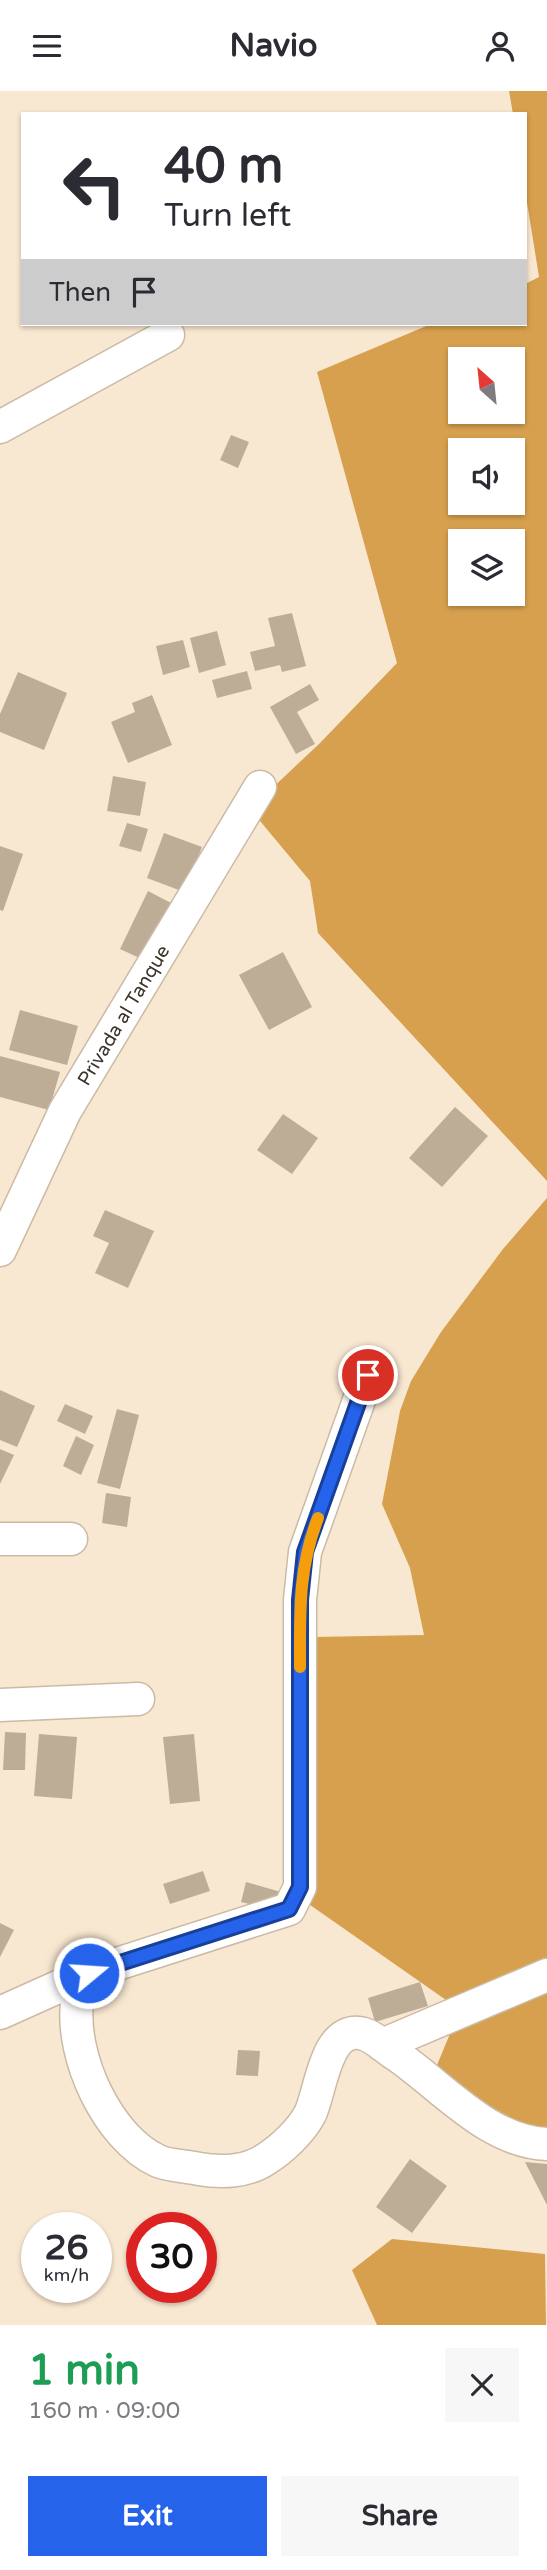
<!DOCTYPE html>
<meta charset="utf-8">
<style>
body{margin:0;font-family:"Varela Round",sans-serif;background:#f7f7f7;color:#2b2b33;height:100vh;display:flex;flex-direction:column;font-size:26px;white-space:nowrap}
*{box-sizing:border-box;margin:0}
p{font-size:23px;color:#7c7c81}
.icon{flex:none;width:38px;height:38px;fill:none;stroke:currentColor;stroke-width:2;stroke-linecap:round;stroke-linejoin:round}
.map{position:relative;height:2234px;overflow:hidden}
.side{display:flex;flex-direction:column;background:#fff;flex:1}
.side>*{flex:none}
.top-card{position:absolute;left:21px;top:21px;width:506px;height:214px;border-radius:0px;box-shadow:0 2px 5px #0004;background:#fff;color:#2b2b33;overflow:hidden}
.needle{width:46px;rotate:333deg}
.controls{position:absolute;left:448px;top:256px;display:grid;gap:14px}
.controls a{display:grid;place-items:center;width:77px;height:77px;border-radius:0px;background:#fff;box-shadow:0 2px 5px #0004;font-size:35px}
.speed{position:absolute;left:21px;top:2121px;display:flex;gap:14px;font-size:35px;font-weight:700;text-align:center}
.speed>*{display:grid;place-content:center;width:91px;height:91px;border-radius:50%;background:#fff;box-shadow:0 2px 5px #0004;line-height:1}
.speed small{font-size:18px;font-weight:400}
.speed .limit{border:10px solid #d22;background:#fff;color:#111}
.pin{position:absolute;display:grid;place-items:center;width:60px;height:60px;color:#fff;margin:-30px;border:4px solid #fff;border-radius:50%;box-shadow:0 2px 7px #0007}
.me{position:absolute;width:77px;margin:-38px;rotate:72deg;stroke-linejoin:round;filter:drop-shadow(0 0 5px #0008)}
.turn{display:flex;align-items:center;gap:24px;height:147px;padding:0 28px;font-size:32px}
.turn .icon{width:91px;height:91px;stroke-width:2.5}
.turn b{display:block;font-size:49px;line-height:60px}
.then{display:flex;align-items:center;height:66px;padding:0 28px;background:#0003;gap:14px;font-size:26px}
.round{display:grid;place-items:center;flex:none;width:74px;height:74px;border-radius:0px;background:#f7f7f7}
.headline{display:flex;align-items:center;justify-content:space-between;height:119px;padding:0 28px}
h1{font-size:42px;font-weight:700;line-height:52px;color:#1e9e55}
.action{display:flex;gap:14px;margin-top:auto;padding:14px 28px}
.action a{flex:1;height:80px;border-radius:0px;background:#2563eb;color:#fff;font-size:28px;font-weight:700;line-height:80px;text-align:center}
.action a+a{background:#f7f7f7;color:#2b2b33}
header{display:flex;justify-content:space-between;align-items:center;height:91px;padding:0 28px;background:#fff;font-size:32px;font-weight:700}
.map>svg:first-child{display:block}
.forest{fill:#d7a04e;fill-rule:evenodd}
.building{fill:#bdad97}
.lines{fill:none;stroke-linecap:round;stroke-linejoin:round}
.minor-casing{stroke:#cbbaa5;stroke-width:35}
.minor{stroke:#fff;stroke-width:32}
.route-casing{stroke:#184099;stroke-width:18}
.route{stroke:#2563eb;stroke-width:12}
.slow{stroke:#f59e0b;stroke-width:12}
.labels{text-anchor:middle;stroke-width:7;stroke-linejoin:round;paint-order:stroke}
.street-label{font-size:19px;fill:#3a342b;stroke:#fff}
</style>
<header><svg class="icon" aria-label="menu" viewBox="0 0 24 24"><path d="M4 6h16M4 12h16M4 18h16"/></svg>Navio<svg class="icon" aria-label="person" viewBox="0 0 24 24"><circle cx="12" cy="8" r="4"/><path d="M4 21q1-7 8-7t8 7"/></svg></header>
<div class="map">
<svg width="547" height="2234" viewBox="0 0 547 2234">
<rect width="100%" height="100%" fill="#f9e8d1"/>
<!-- forest -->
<path class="forest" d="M509,0H547V1090L318,842L310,790L250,718L320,652L397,572L317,281L431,233H525V193L539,186L525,99V23H513ZM460,268H513V320H460ZM460,359H513V411H460ZM460,450H513V502H460Z
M547,1107V2052L525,2051L435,1979L454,1933L491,1893L446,1909L303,1809L313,1546L424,1544L410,1477L382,1413L400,1320L411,1290L441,1241L503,1158Z
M392,2148L545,2163L546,2234H377L352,2179Z"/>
<!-- building -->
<path class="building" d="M231,344L249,351L238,377L220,369Z
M292,522L306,575L282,581L280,574L255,580L250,561L275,555L268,527Z
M217,540L226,574L199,582L190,547Z
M183,549L190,576L163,584L156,555Z
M247,580L252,598L217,607L212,589Z
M18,581L67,602L44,659L0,641V623Z
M310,593L319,609L297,621L315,653L296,663L270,616Z
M152,604L172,654L128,672L111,631L135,621L132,612Z
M113,685L146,691L140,725L107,720Z
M127,732L148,738L141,761L119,755Z
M164,742L202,756L184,801L147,787Z
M0,755L23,763L3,820L0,819Z
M148,800L173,813L146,870L120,858Z
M283,861L312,916L269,939L239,884Z
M20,919L78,935L67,974L9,959Z
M0,965L60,981L49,1019L0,1006Z
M455,1016L488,1045L442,1096L409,1067Z
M283,1023L318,1047L292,1083L257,1059Z
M105,1119L154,1140L128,1197L95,1182L109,1152L93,1145Z
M0,1299L35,1315L17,1356L0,1349Z
M65,1313L93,1325L85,1343L57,1330Z
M117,1318L139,1324L120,1398L97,1392Z
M76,1345L94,1354L81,1384L63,1375Z
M0,1358L14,1364L0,1393Z
M106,1402L131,1406L127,1436L102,1432Z
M5,1641L26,1642L25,1679H3Z
M39,1643L77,1646L72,1708L34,1705Z
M194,1643L200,1710L170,1713L163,1646Z
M203,1780L210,1800L170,1813L163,1793Z
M246,1791L281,1801L276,1820L241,1811Z
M0,1832L14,1839L0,1866Z
M420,1891L428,1915L375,1931L368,1907Z
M238,1959L260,1960L258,1985L236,1984Z
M410,2068L447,2095L412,2142L376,2116Z
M525,2071L547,2073V2114Z"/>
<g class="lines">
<defs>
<path id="minor" d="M0,336L168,244
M0,1159L65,1020L260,696
M0,1448H71
M0,1614L138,1608
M89,1882C85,1892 78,1902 77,1912C71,1966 107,2046 158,2070C169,2075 187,2075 199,2078C221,2082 247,2081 266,2068C282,2058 301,2040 310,2023C321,2001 325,1932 364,1943C374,1946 386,1957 395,1963C442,1995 488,2051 547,2053
M0,1922L89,1882L289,1818L300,1796V1509L305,1461L368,1284
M382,1954L547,1884"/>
</defs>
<!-- minor casing -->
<use href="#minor" class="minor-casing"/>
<!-- minor -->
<use href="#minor" class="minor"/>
</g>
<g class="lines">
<defs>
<path id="route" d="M89,1882L289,1818L300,1796V1509L305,1461L368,1284"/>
</defs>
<!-- route casing -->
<use href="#route" class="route-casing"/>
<!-- route -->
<use href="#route" class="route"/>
<!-- slow -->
<path class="slow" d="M300,1576C300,1522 298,1478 318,1427"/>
</g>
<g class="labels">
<!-- street labels -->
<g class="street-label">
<text transform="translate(123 924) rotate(-59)" y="7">Privada al Tanque</text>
</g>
</g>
</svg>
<div class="controls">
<a><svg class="needle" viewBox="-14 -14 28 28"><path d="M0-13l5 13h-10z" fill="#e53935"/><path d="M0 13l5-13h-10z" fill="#7c7c81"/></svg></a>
<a><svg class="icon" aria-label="sound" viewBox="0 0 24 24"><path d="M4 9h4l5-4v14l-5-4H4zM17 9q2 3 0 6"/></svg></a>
<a><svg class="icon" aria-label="layers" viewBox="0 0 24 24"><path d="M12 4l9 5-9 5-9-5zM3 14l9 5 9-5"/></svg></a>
</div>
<div class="speed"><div>26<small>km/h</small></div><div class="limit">30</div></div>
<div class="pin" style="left:368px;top:1284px;background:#d93025"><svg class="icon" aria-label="arrive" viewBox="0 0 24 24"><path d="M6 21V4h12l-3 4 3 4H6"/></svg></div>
<svg class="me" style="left:89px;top:1882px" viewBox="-20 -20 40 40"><circle r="17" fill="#2563eb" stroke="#fff" stroke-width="3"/><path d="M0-11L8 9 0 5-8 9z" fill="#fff"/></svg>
<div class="top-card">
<div class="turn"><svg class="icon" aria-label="left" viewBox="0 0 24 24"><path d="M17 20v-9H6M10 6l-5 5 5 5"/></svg><div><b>40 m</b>Turn left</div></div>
<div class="then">Then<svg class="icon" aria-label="arrive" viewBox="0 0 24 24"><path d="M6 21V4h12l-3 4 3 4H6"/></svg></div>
</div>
</div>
<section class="side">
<div class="headline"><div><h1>1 min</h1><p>160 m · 09:00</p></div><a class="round"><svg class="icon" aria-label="close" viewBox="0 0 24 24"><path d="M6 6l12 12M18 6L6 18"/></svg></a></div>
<div class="action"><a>Exit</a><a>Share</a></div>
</section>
